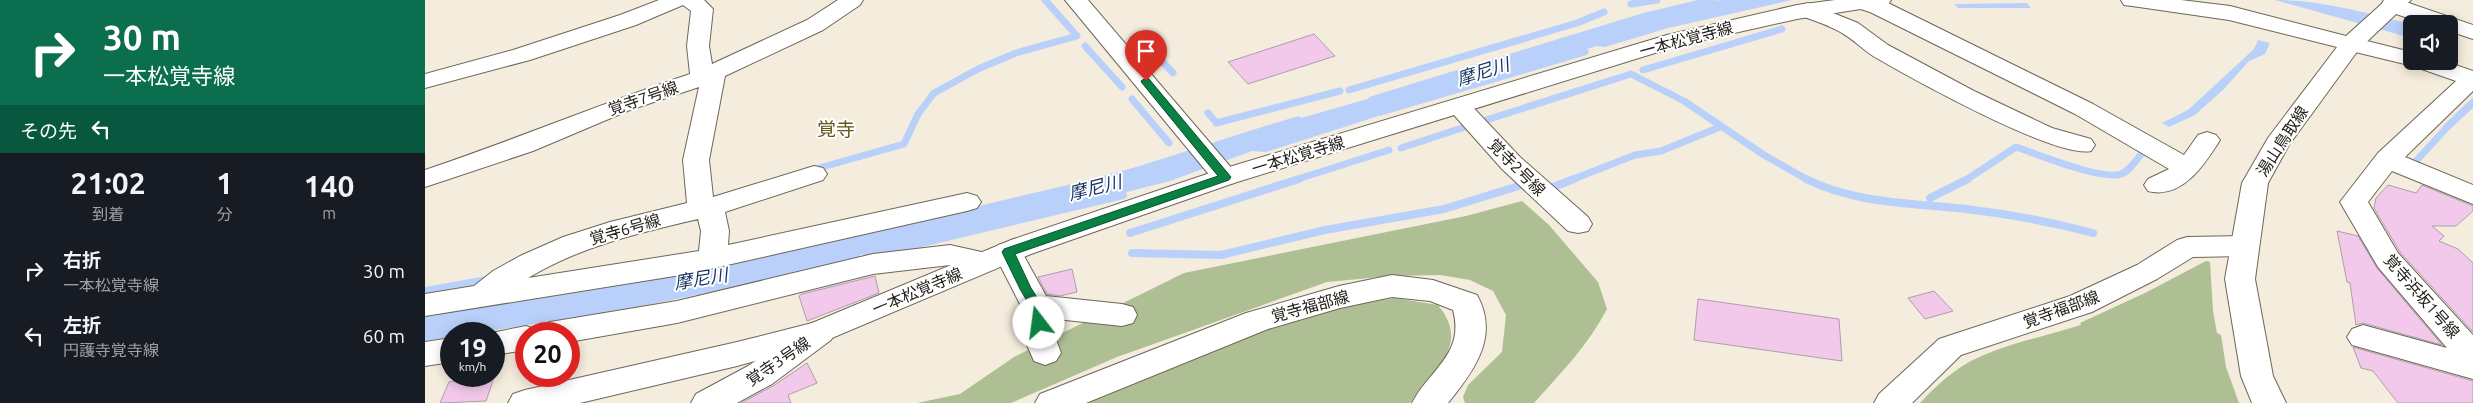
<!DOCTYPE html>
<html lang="ja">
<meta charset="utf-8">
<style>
body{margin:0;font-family:Ubuntu,"Noto Sans JP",sans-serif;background:#20242c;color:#f1f3f6;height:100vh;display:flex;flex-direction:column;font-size:19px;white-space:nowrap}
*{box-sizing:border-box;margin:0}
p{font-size:16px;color:#9ea1a6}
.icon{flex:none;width:28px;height:28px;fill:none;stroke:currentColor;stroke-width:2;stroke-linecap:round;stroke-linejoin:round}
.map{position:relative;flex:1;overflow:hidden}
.side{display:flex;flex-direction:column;background:#171b24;width:425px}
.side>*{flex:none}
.banner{background:#0b6e4f;color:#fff;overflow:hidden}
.tools{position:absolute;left:1978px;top:15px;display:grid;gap:10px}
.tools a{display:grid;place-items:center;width:55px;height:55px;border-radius:8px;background:#171b24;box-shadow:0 2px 12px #0003;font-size:25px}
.speed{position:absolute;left:15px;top:322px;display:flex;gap:10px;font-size:25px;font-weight:700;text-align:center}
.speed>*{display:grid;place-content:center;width:65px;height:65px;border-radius:50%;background:#171b24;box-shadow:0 2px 12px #0003;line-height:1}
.speed small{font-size:12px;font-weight:400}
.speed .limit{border:8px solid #d22;background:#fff;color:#111}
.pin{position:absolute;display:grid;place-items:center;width:42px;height:42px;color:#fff;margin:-51px -21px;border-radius:50% 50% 50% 0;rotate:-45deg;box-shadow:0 0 5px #0007}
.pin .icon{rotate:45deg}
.me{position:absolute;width:55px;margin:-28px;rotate:345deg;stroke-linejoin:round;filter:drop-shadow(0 0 4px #0008)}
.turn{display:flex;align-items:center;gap:18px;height:105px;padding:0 20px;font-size:22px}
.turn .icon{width:65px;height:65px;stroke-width:2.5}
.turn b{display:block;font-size:35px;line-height:42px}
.then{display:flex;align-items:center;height:48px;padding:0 20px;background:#0003;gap:10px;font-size:19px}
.eta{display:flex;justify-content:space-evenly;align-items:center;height:85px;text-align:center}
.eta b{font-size:30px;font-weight:600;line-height:35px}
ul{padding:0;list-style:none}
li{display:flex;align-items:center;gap:15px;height:65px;padding:0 20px}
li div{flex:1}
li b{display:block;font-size:19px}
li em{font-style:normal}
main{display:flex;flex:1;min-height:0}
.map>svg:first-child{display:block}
.forest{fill:#adbf93}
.water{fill:#b9d1fa}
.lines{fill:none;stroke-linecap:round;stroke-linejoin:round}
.stream-far1{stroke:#b9d1fa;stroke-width:7}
.stream{stroke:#b9d1fa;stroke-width:8}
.building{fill:#f2c9ea;stroke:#ac9faa}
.minor-casing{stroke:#6e6659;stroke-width:2}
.major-casing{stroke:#6e6659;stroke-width:2}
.minor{fill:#fff;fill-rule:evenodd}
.major{fill:#fff;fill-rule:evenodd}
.route{fill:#0b8043;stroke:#07532c}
.labels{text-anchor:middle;stroke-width:4;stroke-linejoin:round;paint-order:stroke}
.street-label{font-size:16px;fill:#24211b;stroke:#fff}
.water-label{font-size:18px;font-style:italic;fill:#193567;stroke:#fff}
.quarter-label{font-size:19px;fill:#675318;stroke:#fff}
</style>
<main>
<section class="side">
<div class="banner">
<div class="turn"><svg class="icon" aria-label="right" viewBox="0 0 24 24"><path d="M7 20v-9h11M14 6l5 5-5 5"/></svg><div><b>30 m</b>一本松覚寺線</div></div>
<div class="then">その先<svg class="icon" aria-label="left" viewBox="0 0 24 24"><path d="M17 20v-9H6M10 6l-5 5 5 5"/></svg></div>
</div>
<div class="eta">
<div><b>21:02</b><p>到着</p></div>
<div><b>1</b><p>分</p></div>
<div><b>140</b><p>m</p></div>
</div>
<ul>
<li><svg class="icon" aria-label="right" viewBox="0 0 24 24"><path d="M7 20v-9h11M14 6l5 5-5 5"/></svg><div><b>右折</b><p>一本松覚寺線</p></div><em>30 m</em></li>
<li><svg class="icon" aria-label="left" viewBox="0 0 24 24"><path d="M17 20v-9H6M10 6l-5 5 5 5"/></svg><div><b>左折</b><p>円護寺覚寺線</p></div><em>60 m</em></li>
</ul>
</section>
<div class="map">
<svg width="2048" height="403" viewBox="0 0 2048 403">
<rect width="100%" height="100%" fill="#f4ecdd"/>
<!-- forest -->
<path class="forest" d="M1097,201L1124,225L1173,282L1182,309C1164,344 1136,373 1109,403H1040L1038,397L1043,385L1077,352L1081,315L1068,291L1045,280L1015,275L965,276L902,282L692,357L586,403H492L535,394L589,357L759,273L1041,216Z
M1781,261L1785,262L1788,311L1792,333L1796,335L1801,367L1814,403H1495C1508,389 1523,375 1539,365C1574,345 1618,337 1656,325L1655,323L1720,293Z
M970,298L1013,305C1046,345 1009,371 985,403H659L839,328L909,308Z"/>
<!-- water -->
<path class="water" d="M1295,0H1367L1243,28L1180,47L1172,46L964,108L966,112L841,152L827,151L745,181L575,224L449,252L278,289L0,335V312L550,207C607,193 665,181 721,164C772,148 822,131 874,116L876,118L953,96L956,98L1215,19Z
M1850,0C1897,0 1941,13 1986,24V38Z
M1602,3L1606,8H1533L1529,4Z
M1833,40L1845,43L1840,54L1824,61L1799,89L1770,115L1744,127L1737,123L1763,110L1829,49Z
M2048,97V108L2024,130L2017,127Z"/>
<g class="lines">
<!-- stream-far1 -->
<path class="stream-far1" d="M1206,4L1232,0
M717,40L748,73
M660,46L697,87
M1218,70L1357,29
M924,90L1152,23L1179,12
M707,99L744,143
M946,100L1217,17L1288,0
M956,112L1160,52
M783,113L790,121
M1058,121L1206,74L1259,101L1339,155L1383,180
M791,123L915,91
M976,148L1043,126
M1991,161L2027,122
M387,170L479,144L493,114L509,93L553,69L591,53L652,36L620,0
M870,180L964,150
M1146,180L1210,155L1236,151L1295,127
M1541,180L1591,147C1612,154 1677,181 1696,174C1705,171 1712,159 1718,152"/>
<!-- stream -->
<path class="stream" d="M1381,179C1432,204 1486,203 1541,209C1584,214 1626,222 1668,233
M1123,189L1149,179
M1505,198L1543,179
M705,233L874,179
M707,253L796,255L900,230L1019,209L1097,185
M442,256L698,195
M0,291L62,280
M0,337L203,305L431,258"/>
</g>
<!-- building -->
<path class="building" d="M889,34L910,56L823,84L803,62Z
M1963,185L1991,193L1997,185L2048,206V211L2031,226H2007L2019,236L2014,241L2033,249L2048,263V332L1975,252L1949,208L1951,198Z
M1912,231L1933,236L1952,268L2017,345L1938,323L1931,325L1925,283L1922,282Z
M647,269L652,292L635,296L622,294L613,277Z
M450,276L454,293L382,321L374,296L377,294Z
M1509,291L1528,311L1500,319L1483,298Z
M1273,299L1414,319L1417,361L1269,340Z
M1928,347L2048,381V403H1973L1948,371L1936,368Z
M382,363L392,383L363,395L366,403H316L348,386Z
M69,372H71L61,401L15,403L24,382L51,376H69Z"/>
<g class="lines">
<defs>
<path id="minor" d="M234,0H279L288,9L284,46L287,64L382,20L413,0H438L435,5L398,30L300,76L284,160L288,197L389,166L398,168L402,174L398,180L300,212L304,231L303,245L542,193L552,196L556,202L552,208L542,211L262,274L0,316V294L49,286L68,271L95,256L138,237L185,222L262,203L258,160L274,87L205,110L108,151L0,187V170C89,140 175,104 265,74L262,46L266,11L258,5L211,25L105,60L0,88V74L88,50L195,15ZM273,219L276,231L274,251L103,278C156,246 214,233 273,219Z
M640,0H663L809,171L813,177L809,183L800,185L791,183Z
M1428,0H1453L1461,2L1668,104L1759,155L1773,135L1782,132L1791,135L1795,140C1780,164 1757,200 1723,191L1719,185L1723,179L1744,169L1650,114L1445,12L1429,7L1426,2Z
M1959,0H1975L2048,25V39L2024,31V24H2001L1959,10L1956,5Z
M1383,3L1433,23L1463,45L1549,91L1627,128L1666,139L1670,145L1666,151C1631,159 1484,77 1448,56C1437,49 1428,39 1417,33C1404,25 1389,21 1375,15L1372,10L1375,5Z
M1926,37L1986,52V61H2019L2048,71V91L1980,157L2048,185V204L1967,171L1943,202L1973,253L2048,335V379L1927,345L1922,337L1927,329L1938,325L2022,348L1953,267L1915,202L1953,153L2031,81L1988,66L1918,49L1915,44L1918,39Z
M1033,99L1042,101L1095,157L1163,217L1167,224L1163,231L1153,233L1143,231L1077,169L1021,106L1024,101Z
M1820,236L1830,239L1834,246L1830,253L1820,256L1768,257L1732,279L1667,312L1536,355L1487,403H1449L1454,394L1514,339L1645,296L1712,265L1752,240L1762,237Z
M583,242L593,245L621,296L697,304L708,307L712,315L708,323L697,326L631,319L629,334L636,353L631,361L620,365L609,361L597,334L600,314L574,263L570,269L560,272L525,265L448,274L252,323L144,342V334H101V350L69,355V334H61L101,326L112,330L114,326L125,322L252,301L448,254L525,245L570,255L569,252L573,245Z
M967,275L1008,280L1052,295C1075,336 1049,371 1023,403H987C1005,369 1040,354 1028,310L1005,301L967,297L915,308L843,329L661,403H610L615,394L821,313L914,286Z
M395,321L406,324L411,332L406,340L347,384L312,403H266L271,394L323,366L384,324Z
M26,338V362L0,366V342Z"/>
<path id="major" d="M1410,0H1466L1463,5L1455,6L1372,19L1256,45L809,183L606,254L395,343L312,366L155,403H83L88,394L100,390L312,342L387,323L586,240L791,171L1242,35L1372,5Z
M1696,0H1756L1805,6L1921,36L1961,0H1986L1934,49L1864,145L1843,183L1830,279L1848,376L1861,403H1827L1816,376L1800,279L1817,183L1843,138L1912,47L1804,20L1707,6L1699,5Z"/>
</defs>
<!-- minor casing -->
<use href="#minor" class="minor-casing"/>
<!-- major casing -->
<use href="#major" class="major-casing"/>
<!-- minor -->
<use href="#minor" class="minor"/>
<!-- major -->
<use href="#major" class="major"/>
</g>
<!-- route -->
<path class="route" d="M721,78L724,79L806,177L804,180L590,254L606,288L622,313L619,327H610L608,323L609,313L595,289L577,252L579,249L793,176L717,83L716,81Z"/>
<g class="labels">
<!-- street labels -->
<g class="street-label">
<text transform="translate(1261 39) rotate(-15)" y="6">一本松覚寺線</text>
<text transform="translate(218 98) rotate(-19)" y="6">覚寺7号線</text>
<text transform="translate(1857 141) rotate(-57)" y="6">湯山鳥取線</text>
<text transform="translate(873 155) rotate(-17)" y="6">一本松覚寺線</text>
<text transform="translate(1092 167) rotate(45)" y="6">覚寺2号線</text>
<text transform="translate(200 229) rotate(-16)" y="6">覚寺6号線</text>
<text transform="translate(492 291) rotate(-23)" y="6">一本松覚寺線</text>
<text transform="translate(1997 296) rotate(49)" y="6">覚寺浜坂1号線</text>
<text transform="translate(885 306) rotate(-15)" y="6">覚寺福部線</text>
<text transform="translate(1636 309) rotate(-20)" y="6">覚寺福部線</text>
<text transform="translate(353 361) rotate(-34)" y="6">覚寺3号線</text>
</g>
<!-- water labels -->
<g class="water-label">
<text transform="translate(1058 72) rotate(-17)" y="6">摩尼川</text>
<text transform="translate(670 188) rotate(-14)" y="6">摩尼川</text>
<text transform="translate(276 279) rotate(-9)" y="6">摩尼川</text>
</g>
<!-- quarter labels -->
<g class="quarter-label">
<text x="411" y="136">覚寺</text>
</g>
</g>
</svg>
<div class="tools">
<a><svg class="icon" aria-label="sound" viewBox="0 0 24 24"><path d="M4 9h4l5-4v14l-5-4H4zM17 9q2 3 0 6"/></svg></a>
</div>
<div class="speed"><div>19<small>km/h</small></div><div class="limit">20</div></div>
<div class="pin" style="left:721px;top:81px;background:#d93025"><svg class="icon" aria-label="arrive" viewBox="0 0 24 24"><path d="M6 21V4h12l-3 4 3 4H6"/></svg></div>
<svg class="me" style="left:614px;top:323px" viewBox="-20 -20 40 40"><circle r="19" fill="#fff"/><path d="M0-13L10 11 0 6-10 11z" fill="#0b8043"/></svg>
</div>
</main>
